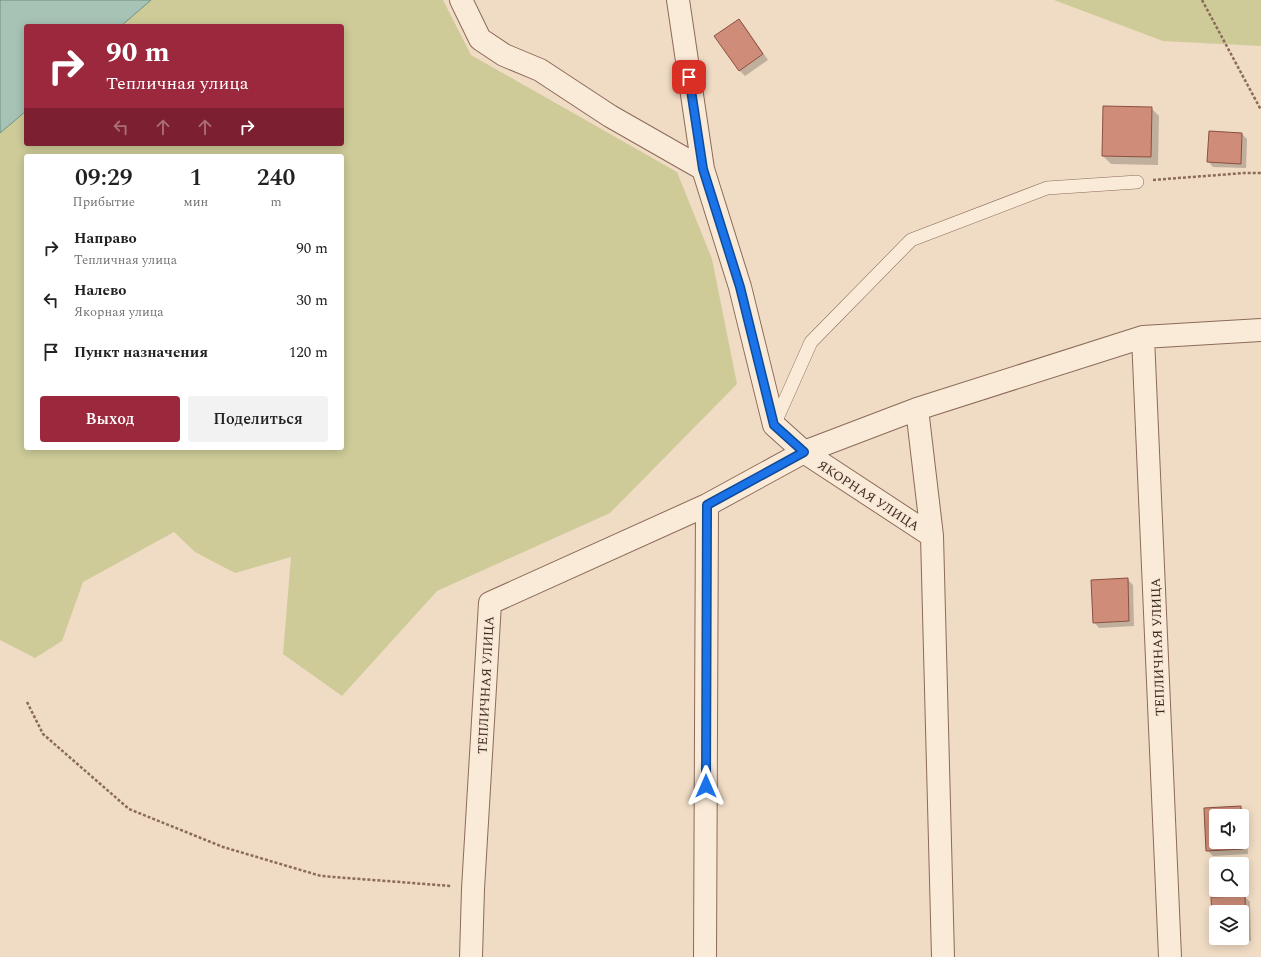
<!DOCTYPE html>
<html lang="ru">
<meta charset="utf-8">
<style>
body{margin:0;font-family:Spectral,serif;background:#f2f2f2;color:#222;height:100vh;display:flex;flex-direction:column;font-size:15px;white-space:nowrap}
*{box-sizing:border-box;margin:0}
p{font-size:13px;color:#767676}
.icon{flex:none;width:22px;height:22px;fill:none;stroke:currentColor;stroke-width:2;stroke-linecap:round;stroke-linejoin:round}
.map{position:relative;flex:1;overflow:hidden}
.side{position:absolute;left:24px;top:154px;width:320px;height:296px;display:flex;flex-direction:column;background:#fff;border-radius:4px;box-shadow:0 2px 10px #0003}
.side>*{flex:none}
.hud{position:absolute;left:24px;top:24px;width:320px;height:122px;border-radius:4px;box-shadow:0 2px 10px #0003;background:#9c283e;color:#fff;overflow:hidden}
.buttons{position:absolute;left:1209px;top:809px;display:grid;gap:8px}
.buttons a{display:grid;place-items:center;width:40px;height:40px;border-radius:4px;background:#fff;box-shadow:0 2px 10px #0003;font-size:20px}
.pin{position:absolute;display:grid;place-items:center;width:34px;height:34px;color:#fff;margin:-17px;border-radius:8px;box-shadow:0 2px 6px #0006}
.me{position:absolute;width:44px;margin:-22px;rotate:0deg;stroke-linejoin:round;filter:drop-shadow(0 0 3px #0008)}
.turn{display:flex;align-items:center;gap:14px;height:84px;padding:0 16px;font-size:18px}
.turn .icon{width:52px;height:52px;stroke-width:2.5}
.turn b{display:block;font-size:28px;line-height:34px}
.lanes{display:flex;align-items:center;height:38px;padding:0 16px;background:#0003;justify-content:center;gap:20px;direction:ltr}
.lanes .off{opacity:.35}
.eta{display:flex;justify-content:space-evenly;align-items:center;height:68px;text-align:center}
.eta b{font-size:24px;font-weight:600;line-height:28px}
.primary-button{display:flex;gap:8px;margin-top:auto;padding:8px 16px}
.primary-button a{flex:1;height:46px;border-radius:4px;background:#9c283e;color:#fff;font-size:16px;font-weight:600;line-height:46px;text-align:center}
.primary-button a+a{background:#f2f2f2;color:#222}
ul{padding:0;list-style:none}
li{display:flex;align-items:center;gap:12px;height:52px;padding:0 16px}
li div{flex:1}
li b{display:block;font-size:15px}
li em{font-style:normal}
.map>svg:first-child{display:block}
.green{fill:#cecb98;fill-rule:evenodd}
.water{fill:#a6c3b5;stroke:#6c9282}
.shadow{fill:#0003;fill-rule:evenodd}
.building{fill:#cf8d79;stroke:#8b4f3f}
.lines{fill:none;stroke-linecap:round;stroke-linejoin:round}
.service-casing{stroke:#8b6b5a;stroke-width:14}
.minor-casing{stroke:#8b6b5a;stroke-width:24}
.path{stroke:#8b6b5a;stroke-width:2.5;stroke-dasharray:3 2;stroke-linecap:butt}
.service{stroke:#faead8;stroke-width:13}
.minor{stroke:#faead8;stroke-width:22}
.route-casing{stroke:#114b97;stroke-width:10}
.route{stroke:#1a73e8;stroke-width:7}
.labels{text-anchor:middle;stroke-width:3;stroke-linejoin:round;paint-order:stroke}
.street-label{font-size:13px;fill:#3b271e;stroke:#f7e7d4}
</style>
<div class="map">
<svg width="1261" height="957" viewBox="0 0 1261 957">
<rect width="100%" height="100%" fill="#f0dbc4"/>
<!-- green -->
<path class="green" d="M151,0H443L471,55L677,172L712,259L737,384L610,513L437,591L342,696L283,654L291,557L235,573L195,552L174,532L83,582L62,641L35,658L0,640V133L26,111V144H342V26H121ZM26,156H342V448H26Z
M1054,0H1261V46L1163,41Z"/>
<!-- water -->
<path class="water" d="M0,0H151L121,26H26V111L0,133Z"/>
<!-- shadow -->
<path class="shadow" d="M739,20L744,25L768,60L745,76L740,71L715,36Z
M1151,108L1159,116L1158,165L1111,164L1103,156Z
M1242,134L1247,139L1246,168L1213,167L1208,161Z
M1127,579L1133,585L1134,626L1099,628L1094,622Z
M1240,807L1246,812L1248,854L1213,856L1207,850L1205,809ZM1216,816H1242V842H1216Z
M1245,897L1250,902L1251,941L1219,942L1214,937L1213,898ZM1216,912H1242V938H1216Z"/>
<!-- building -->
<path class="building" d="M739,19L763,54L739,71L714,36Z
M1103,106L1152,107L1151,157L1102,156Z
M1209,131L1242,133L1241,164L1207,162Z
M1128,578L1129,621L1093,623L1091,580Z
M1241,806V816H1216V842H1242V831L1243,849L1206,851L1204,808Z
M1245,896L1246,936H1242V912H1216V937H1213L1211,897Z"/>
<g class="lines">
<defs>
<path id="service" d="M774,425L811,342L911,240L1047,188L1137,182"/>
<path id="minor" d="M461,0L480,39L504,55L540,70L610,116L703,169
M678,0L703,169L740,287L774,425L804,452L932,536
M1143,337L1170,957
M917,409L932,536L943,957
M471,957L473,889L490,603L707,505L804,452L917,409L1143,337L1261,330
M705,957L707,505"/>
</defs>
<!-- service casing -->
<use href="#service" class="service-casing"/>
<!-- minor casing -->
<use href="#minor" class="minor-casing"/>
<!-- path -->
<path class="path" d="M1202,0L1261,110
M1153,180L1244,173H1261
M27,702L43,734L129,809L223,847L321,876L451,886"/>
<!-- service -->
<use href="#service" class="service"/>
<!-- minor -->
<use href="#minor" class="minor"/>
</g>
<g class="lines">
<defs>
<path id="route" d="M689,77L703,169L740,287L774,425L804,452L707,505L706,786"/>
</defs>
<!-- route casing -->
<use href="#route" class="route-casing"/>
<!-- route -->
<use href="#route" class="route"/>
</g>
<g class="labels">
<!-- street labels -->
<g class="street-label">
<text transform="translate(869 495) rotate(33)" y="5">ЯКОРНАЯ УЛИЦА</text>
<text transform="translate(1157 647) rotate(-92)" y="5">ТЕПЛИЧНАЯ УЛИЦА</text>
<text transform="translate(485 685) rotate(-87)" y="5">ТЕПЛИЧНАЯ УЛИЦА</text>
</g>
</g>
</svg>
<div class="buttons">
<a><svg class="icon" aria-label="sound" viewBox="0 0 24 24"><path d="M4 9h4l5-4v14l-5-4H4zM17 9q2 3 0 6"/></svg></a>
<a><svg class="icon" aria-label="search" viewBox="0 0 24 24"><circle cx="10" cy="10" r="6"/><path d="M15 15l6 6"/></svg></a>
<a><svg class="icon" aria-label="layers" viewBox="0 0 24 24"><path d="M12 4l9 5-9 5-9-5zM3 14l9 5 9-5"/></svg></a>
</div>
<div class="pin" style="left:689px;top:77px;background:#d93025"><svg class="icon" aria-label="arrive" viewBox="0 0 24 24"><path d="M6 21V4h12l-3 4 3 4H6"/></svg></div>
<svg class="me" style="left:706px;top:786px" viewBox="-20 -20 40 40"><path d="M0-17L14 15 0 8-14 15z" fill="#1a73e8" stroke="#fff" stroke-width="4"/></svg>
<div class="hud">
<div class="turn"><svg class="icon" aria-label="right" viewBox="0 0 24 24"><path d="M7 20v-9h11M14 6l5 5-5 5"/></svg><div><b>90 m</b>Тепличная улица</div></div>
<div class="lanes"><svg class="icon off" aria-label="left" viewBox="0 0 24 24"><path d="M17 20v-9H6M10 6l-5 5 5 5"/></svg><svg class="icon off" aria-label="ahead" viewBox="0 0 24 24"><path d="M12 20V5M6 11l6-6 6 6"/></svg><svg class="icon off" aria-label="ahead" viewBox="0 0 24 24"><path d="M12 20V5M6 11l6-6 6 6"/></svg><svg class="icon" aria-label="right" viewBox="0 0 24 24"><path d="M7 20v-9h11M14 6l5 5-5 5"/></svg></div>
</div>
<section class="side">
<div class="eta">
<div><b>09:29</b><p>Прибытие</p></div>
<div><b>1</b><p>мин</p></div>
<div><b>240</b><p>m</p></div>
</div>
<ul>
<li><svg class="icon" aria-label="right" viewBox="0 0 24 24"><path d="M7 20v-9h11M14 6l5 5-5 5"/></svg><div><b>Направо</b><p>Тепличная улица</p></div><em>90 m</em></li>
<li><svg class="icon" aria-label="left" viewBox="0 0 24 24"><path d="M17 20v-9H6M10 6l-5 5 5 5"/></svg><div><b>Налево</b><p>Якорная улица</p></div><em>30 m</em></li>
<li><svg class="icon" aria-label="arrive" viewBox="0 0 24 24"><path d="M6 21V4h12l-3 4 3 4H6"/></svg><div><b>Пункт назначения</b></div><em>120 m</em></li>
</ul>
<div class="primary-button"><a>Выход</a><a>Поделиться</a></div>
</section>
</div>
